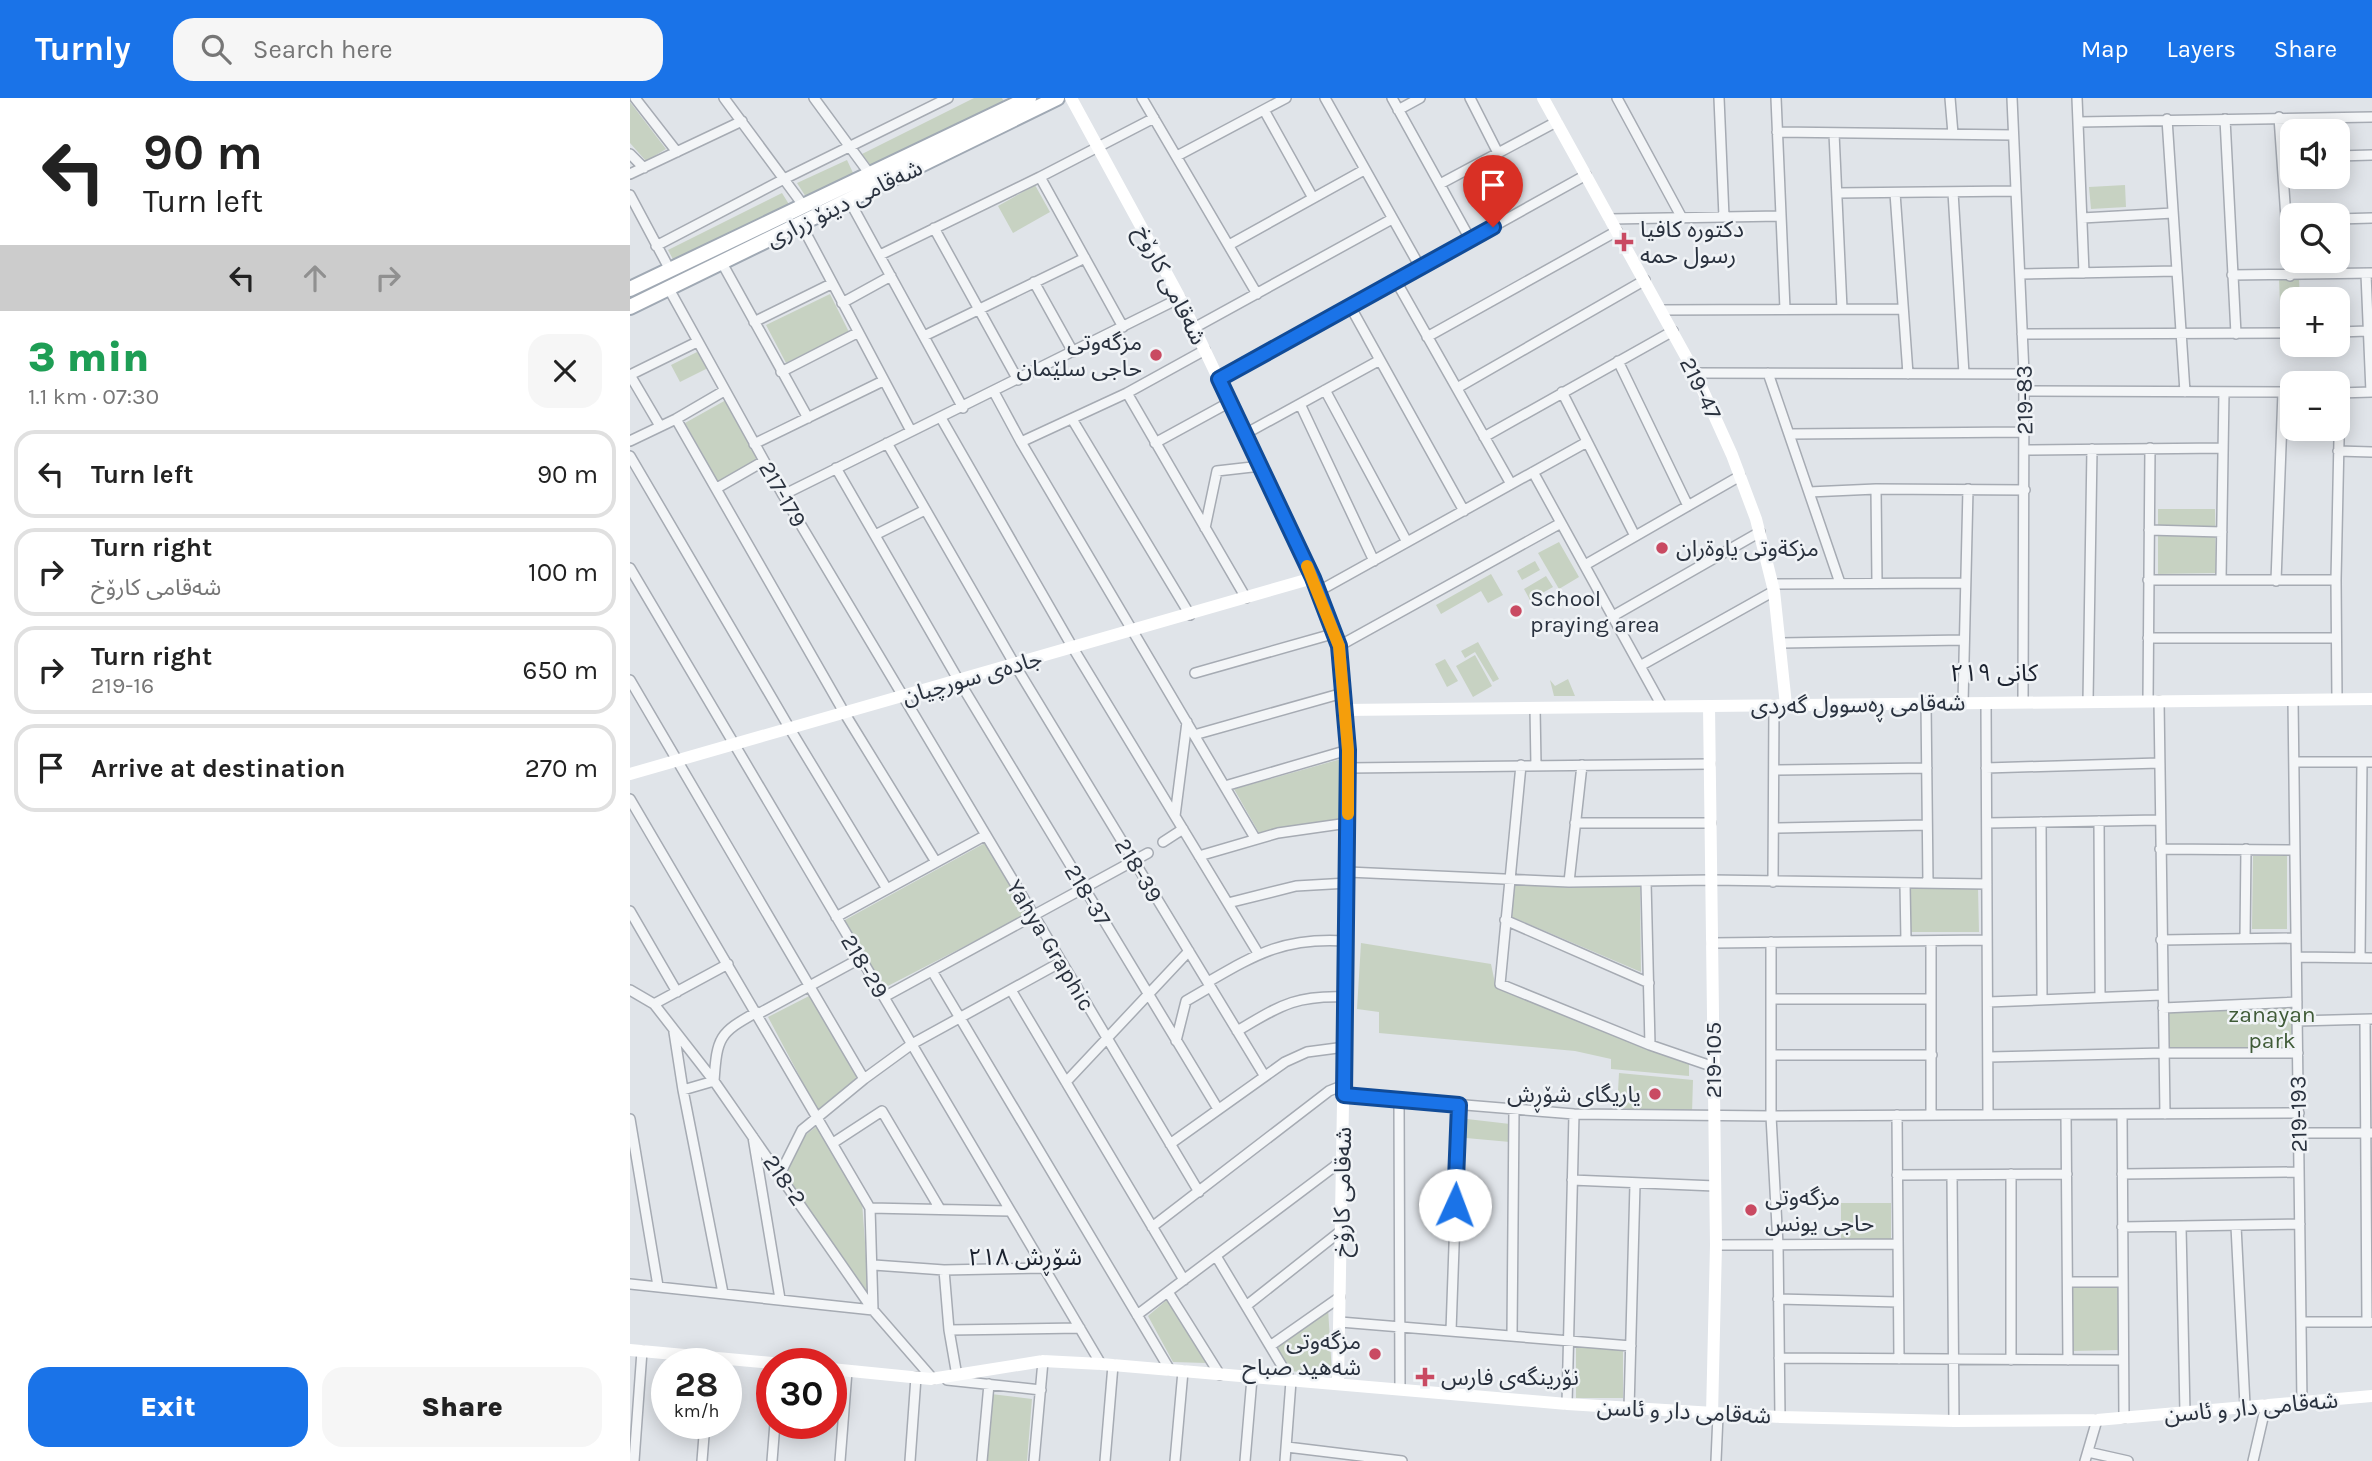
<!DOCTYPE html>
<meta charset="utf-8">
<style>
body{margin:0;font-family:Karla,"Noto Sans Arabic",sans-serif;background:#f6f6f6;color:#222;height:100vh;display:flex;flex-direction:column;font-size:26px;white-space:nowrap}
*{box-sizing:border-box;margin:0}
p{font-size:23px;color:#767676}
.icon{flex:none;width:38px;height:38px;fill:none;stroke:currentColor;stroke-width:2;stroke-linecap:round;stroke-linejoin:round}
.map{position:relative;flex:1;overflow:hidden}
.sheet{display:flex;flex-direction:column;background:#fff;width:630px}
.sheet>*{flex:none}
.banner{background:#fff;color:#222;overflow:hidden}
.fabs{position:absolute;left:1650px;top:21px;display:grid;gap:14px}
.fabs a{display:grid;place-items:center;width:70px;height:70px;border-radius:14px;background:#fff;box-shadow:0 4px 18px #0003;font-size:35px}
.speed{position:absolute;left:21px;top:1250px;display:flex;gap:14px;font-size:35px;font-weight:700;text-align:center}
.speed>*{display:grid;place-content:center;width:91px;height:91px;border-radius:50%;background:#fff;box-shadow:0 4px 18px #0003;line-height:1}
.speed small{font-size:18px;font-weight:400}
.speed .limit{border:10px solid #d22;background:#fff;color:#111}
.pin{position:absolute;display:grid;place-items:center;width:60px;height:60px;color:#fff;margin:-72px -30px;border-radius:50% 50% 50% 0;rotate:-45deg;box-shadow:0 0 7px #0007}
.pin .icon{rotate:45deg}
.me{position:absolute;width:77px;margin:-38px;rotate:2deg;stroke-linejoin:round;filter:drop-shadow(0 0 5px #0008)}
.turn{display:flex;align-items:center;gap:24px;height:147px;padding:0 28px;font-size:32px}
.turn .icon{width:91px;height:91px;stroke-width:2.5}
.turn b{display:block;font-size:49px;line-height:60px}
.lanes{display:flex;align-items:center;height:66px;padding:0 28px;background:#0003;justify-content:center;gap:35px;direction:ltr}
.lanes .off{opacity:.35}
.round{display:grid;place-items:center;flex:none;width:74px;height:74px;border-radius:21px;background:#f6f6f6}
.summary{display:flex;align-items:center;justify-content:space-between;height:119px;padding:0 28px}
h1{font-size:42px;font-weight:800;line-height:52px;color:#1e9e55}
.primary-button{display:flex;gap:14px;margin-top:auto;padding:14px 28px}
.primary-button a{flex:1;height:80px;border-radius:21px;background:#1a73e8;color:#fff;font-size:28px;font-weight:800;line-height:80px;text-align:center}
.primary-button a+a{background:#f6f6f6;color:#222}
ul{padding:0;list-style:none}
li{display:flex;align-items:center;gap:21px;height:88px;margin:0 14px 10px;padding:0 14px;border:4px solid #e0e0e0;border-radius:21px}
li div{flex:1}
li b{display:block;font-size:26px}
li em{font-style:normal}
header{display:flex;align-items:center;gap:42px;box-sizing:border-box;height:98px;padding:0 35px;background:#1a73e8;color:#fff}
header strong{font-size:33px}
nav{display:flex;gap:38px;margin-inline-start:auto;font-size:24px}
.search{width:490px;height:63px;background:#f6f6f6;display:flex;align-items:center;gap:18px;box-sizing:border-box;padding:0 24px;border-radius:21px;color:#767676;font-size:26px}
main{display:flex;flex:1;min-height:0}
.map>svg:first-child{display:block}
.green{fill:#c7d2c2}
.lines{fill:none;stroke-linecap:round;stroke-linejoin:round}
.street-casing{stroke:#a6abb3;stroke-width:12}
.primary-casing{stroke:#a0a9b4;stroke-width:18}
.street{stroke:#f3f5f7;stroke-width:9}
.secondary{stroke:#fff;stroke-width:12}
.primary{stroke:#fff;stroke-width:14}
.route-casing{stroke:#114b97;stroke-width:18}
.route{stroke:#1a73e8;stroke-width:12}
.slow{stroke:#f59e0b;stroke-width:12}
.poi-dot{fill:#c94a62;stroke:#f0f3f6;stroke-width:2.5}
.labels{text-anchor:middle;stroke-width:5;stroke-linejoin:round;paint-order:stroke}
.street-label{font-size:23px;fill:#2a323f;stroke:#f0f3f6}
.poi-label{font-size:23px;fill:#2a323f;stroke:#f0f3f6;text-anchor:start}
.park-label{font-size:23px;fill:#3f5b37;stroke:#f0f3f6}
.neighbourhood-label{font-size:24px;fill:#1c2330;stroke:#f0f3f6}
</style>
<header>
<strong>Turnly</strong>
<div class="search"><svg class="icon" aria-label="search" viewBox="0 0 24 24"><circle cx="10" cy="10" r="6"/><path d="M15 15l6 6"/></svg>Search here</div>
<nav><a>Map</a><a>Layers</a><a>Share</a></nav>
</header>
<main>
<section class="sheet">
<div class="banner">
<div class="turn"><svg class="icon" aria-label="left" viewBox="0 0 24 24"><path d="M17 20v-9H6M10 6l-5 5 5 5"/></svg><div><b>90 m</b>Turn left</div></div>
<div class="lanes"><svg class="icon" aria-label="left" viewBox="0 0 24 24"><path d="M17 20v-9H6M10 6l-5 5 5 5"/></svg><svg class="icon off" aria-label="ahead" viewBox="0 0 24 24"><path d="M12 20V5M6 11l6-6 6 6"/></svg><svg class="icon off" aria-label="right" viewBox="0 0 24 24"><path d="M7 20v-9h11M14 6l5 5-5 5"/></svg></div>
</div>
<div class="summary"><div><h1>3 min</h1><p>1.1 km · 07:30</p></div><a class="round"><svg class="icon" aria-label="close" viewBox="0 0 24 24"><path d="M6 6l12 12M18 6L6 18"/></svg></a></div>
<ul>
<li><svg class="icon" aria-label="left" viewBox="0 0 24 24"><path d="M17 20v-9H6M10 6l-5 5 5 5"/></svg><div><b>Turn left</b></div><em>90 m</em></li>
<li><svg class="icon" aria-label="right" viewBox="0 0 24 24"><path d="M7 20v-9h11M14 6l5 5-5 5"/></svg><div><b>Turn right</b><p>شەقامی کارۆخ</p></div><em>100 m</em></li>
<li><svg class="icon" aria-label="right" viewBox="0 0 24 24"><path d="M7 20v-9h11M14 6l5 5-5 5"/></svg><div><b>Turn right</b><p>219-16</p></div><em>650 m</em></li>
<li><svg class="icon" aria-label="arrive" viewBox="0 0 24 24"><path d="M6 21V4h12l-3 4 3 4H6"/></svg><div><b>Arrive at destination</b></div><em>270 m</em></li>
</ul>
<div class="primary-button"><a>Exit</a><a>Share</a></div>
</section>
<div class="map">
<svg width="1742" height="1363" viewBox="0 0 1742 1363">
<rect width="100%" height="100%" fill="#e0e4e9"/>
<!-- green -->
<path class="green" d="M344,0H372L374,4L242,69L232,56Z
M0,4L36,51L16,63L0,45Z
M217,62L224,77L176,99L167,85Z
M405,87L420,114L383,135L368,108Z
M1495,87L1496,109L1461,111L1459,89Z
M152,95L160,108L45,165L38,152Z
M1649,181H1669L1670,201H1662V206L1650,207Z
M200,196L219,234L156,265L136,227Z
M67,254L78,270L50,284L41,267Z
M96,302L129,361L88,384L55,325Z
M1528,411H1585L1586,475L1528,476Z
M929,444L949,479L929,491L908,455Z
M905,463L910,472L892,482L887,473Z
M861,476L873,497L858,505L851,493L811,516L806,507Z
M916,478L923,489L900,502L894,491Z
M848,544L869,581L863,584L845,554L835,560L831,553Z
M845,557L862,588L843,599L826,568Z
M815,561L828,583L817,589L805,566Z
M938,581L945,598H924L920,582L925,588Z
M711,661L710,723L629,735L604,691Z
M355,745L397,816L252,891L213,823Z
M1623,758H1657V831H1622Z
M884,786L1010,789L1011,874L882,819Z
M1280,790H1348L1349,834H1280Z
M731,845L861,866L866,890L1059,965V978L981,971V961L945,953L749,935V914L727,911Z
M181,897L230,983L188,1013L138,919Z
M1667,904L1668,953L1538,952L1536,913Z
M989,975L1063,982L1062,1015L987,1010Z
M837,1021L880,1026V1044L836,1040Z
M187,1028L232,1104L239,1198L155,1077L168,1043Z
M1211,1105H1261V1142L1211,1141Z
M1488,1187L1489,1252L1443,1253L1441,1188Z
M538,1201L576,1265L543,1264L518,1218Z
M698,1210L702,1276L658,1273L641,1250Z
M946,1248L993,1249V1300H946Z
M361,1296L402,1301L397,1363H354Z"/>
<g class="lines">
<defs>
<path id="street" d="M5,0L47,54
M94,0L173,107
M184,0L239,75
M512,0L627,196
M695,0L790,169
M762,0L840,141
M840,0L868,55
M987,0L1052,120
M1089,0L1094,119
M1146,0L1155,211
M1320,0L1323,36
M1382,0L1394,276L1393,604
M1447,0L1454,175
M634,12L683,100
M768,12L790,0
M1649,19L1660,178
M1537,21L1555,294
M1595,21L1606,236
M1448,24L1742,19
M1147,34L1383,37
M1204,35L1212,211
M0,56L14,70
M547,58L656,0
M1708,58L1742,57
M0,76L112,23
M410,79L493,229
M810,86L926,24
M1323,94L1334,276
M1207,95L1386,93
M1265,95L1278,276
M0,97L40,172
M219,102L333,310
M1452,120L1543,115
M980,121L1151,118
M1708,121L1742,120
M171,126L281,333
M304,130L388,282
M599,147L734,72
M26,148L154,81L318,0
M250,157L410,79L524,20
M92,165L178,320
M1390,176L1547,173
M1736,176L1741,294
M1602,177L1742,175
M766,183L881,386
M404,184L443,254
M39,191L153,397L569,1094
M212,205L261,178
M720,208L834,413
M1031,212L1273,211
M124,224L201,186
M564,230L762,121
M1708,234L1738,233
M1392,236L1662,235
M294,238L455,160
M797,239L987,133
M988,263L1058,408
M151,274L227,235
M1065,275L1394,276
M1138,275L1210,485
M0,277L67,244
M0,277L30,328
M589,281L956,77
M827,290L1015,182
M695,292L777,444
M1394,293L1662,294
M364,294L391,344L625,740
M932,294L1005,438
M497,295L616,500
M1708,295L1742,294
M670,306L744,463
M311,320L443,550L628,855
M46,321L215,616L306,764
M442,321L560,517
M615,336L750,262
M1159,336L1394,334
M854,339L1043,233
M0,343L46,321L94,293
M391,344L497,295L575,252
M257,345L385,567L634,977
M525,345L600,304
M124,346L253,283
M1394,352L1593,350
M1708,353L1742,354
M0,358L160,631L257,791
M206,370L329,583L588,1011
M903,374L1032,608
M87,390L134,363
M1246,391L1247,484
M1179,394L1246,391L1395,392
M153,397L550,200
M575,430L587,373L631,368
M1519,432L1592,434
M245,437L295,412
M955,467L1110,378
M0,470L471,1266
M1591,481L1594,294
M1518,482H1706
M1646,483L1653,294
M1143,486L1335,485
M689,493L957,344
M983,518L1130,434
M1518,540H1705
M1151,545L1334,542
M709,548L931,425
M1010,568L1144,493
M565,575L706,535
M0,582L234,981
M1707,601L1706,482L1710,295
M1663,602L1672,1305
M1458,603L1462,351
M1518,603L1520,350
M1529,603L1535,1016
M1296,605L1298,785
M1333,605L1338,391
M1356,605L1358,1017
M905,610L906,667
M564,637L713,595
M1664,664H1742
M891,667L870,886L1020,947L1084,969
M718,670L1080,666
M1356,670L1529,665
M1144,672L1297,670
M595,688L718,652
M0,701L240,1110L243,1212L0,1186
M545,718L557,624
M1469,723L1470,899
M1411,724L1412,902
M945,725H1081
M1357,725L1529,722
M1144,730L1297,727
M533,744L553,731
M1530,751L1665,752
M569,758L648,735L718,725
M718,774L939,784L1081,782L1357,786
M939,784L952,667
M1016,784L1020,947
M1143,784L1144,607
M1275,786L1276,843
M598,805L666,788L718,785
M0,813L47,894
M206,819L356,737
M875,822L1019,885
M1615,840L1616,751
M1531,842L1666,840
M1301,843V1017
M1141,844V1018L1148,1147L1150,1319
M1082,845L1357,842
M1667,859L1742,860
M1730,859L1732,664
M302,873L540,1272
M578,884C628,855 656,839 716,843
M0,892L24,906L84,983L243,1212L303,1281
M381,892L554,1182
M254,899L518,755
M1141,901H1301
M1358,904L1532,897
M24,906L98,866
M1533,910L1667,904
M128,916L231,860
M1735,922L1737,1224
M1667,923L1742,921
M607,933C650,908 664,897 716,899
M44,934L53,992L93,1195
M546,943L556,903L580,889
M1141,957H1302
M1359,959L1534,955H1668
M436,984L559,853
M53,992L84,983C87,939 89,935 127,914
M714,997L944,1016L1141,1018L1669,1015
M769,1002L770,1291
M1492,1016L1494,1320
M1267,1017L1269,1261
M1436,1017L1438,1262
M0,1021L28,1188
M1669,1035H1741
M123,1039L150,1201
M203,1045L252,1013L310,1111
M540,1046L655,964L677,954L715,949
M150,1076L172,1032L234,981L282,946L431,864
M1492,1076L1669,1074
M1267,1077L1437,1076
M1322,1077L1324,1323
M942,1082L1085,1088
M240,1110L380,1113
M1606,1128L1615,1307
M522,1129L699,993L714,987
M1492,1129L1670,1126
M1551,1129L1555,1315
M1086,1147L1268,1146
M586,1158L661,1283L655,1363
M244,1167L314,1172L415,1170
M314,1172L319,1232L327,1278
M1438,1184H1491
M538,1194L590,1277
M1148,1201L1268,1204
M616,1208L712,1132
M507,1217L713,1062
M710,1224L1001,1248
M1671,1224H1740
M319,1232L450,1230
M821,1233L829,1007
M882,1238L884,1011
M640,1248L710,1199
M1149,1260L1493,1262
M1381,1262V1076
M317,1282L411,1292
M937,1306L944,1016
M999,1311L1005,1086
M657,1349L772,1363
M1458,1354L1498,1363
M4,1363L12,1253
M72,1363L75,1325
M142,1363L145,1325
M210,1363L217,1273
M280,1363L286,1279
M352,1363L359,1286
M404,1363L413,1263
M475,1363L483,1267
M545,1363L553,1273
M615,1363L622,1280
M1086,1363L1088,1317
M1455,1363L1467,1322
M1623,1363L1636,1307"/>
<path id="primary" d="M0,191L399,0
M0,209L427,0"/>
</defs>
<!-- street casing -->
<use href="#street" class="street-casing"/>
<!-- primary casing -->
<use href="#primary" class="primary-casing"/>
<!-- street -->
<use href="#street" class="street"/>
<!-- secondary -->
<path class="secondary" d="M441,0L550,200L683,480L706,535L709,548L718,652V725L708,1286
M913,0L1065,275L1102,357L1126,421L1144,493L1156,607
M1079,608L1086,1147L1082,1317
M714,612L1742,601
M0,676L683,480
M0,1252L142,1265
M201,1271L301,1281L413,1263L471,1266L937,1306L1150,1319L1324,1323L1467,1322L1742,1298"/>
<!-- primary -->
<use href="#primary" class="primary"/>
</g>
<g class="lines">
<defs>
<path id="route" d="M825,1107L829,1007L714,997L718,652L709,548L683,480L589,281L863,129"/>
</defs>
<!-- route casing -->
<use href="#route" class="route-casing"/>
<!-- route -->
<use href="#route" class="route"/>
<!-- slow -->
<path class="slow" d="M677,468L709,548L718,652V716"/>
</g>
<!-- markers -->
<g class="poi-dot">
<path d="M990.5 133.5h7v7h7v7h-7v7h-7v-7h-7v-7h7z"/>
<circle cx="526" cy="257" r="7"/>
<circle cx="1032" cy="450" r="7"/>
<circle cx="886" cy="513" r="7"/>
<circle cx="1025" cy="996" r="7"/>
<circle cx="1121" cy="1112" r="7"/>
<circle cx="745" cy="1256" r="7"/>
<path d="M791.5 1268.5h7v7h7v7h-7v7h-7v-7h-7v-7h7z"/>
</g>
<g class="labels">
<!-- street labels -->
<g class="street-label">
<text transform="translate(214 105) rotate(-26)" y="8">شەقامی دینۆ زراری</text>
<text transform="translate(541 187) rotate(63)" y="8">شەقامی کارۆخ</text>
<text transform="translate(1071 290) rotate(64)" y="8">219-47</text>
<text transform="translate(1394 302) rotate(-91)" y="8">219-83</text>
<text transform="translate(153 396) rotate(60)" y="8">217-179</text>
<text transform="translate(342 579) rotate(-16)" y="8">جادەی سورچیان</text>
<text transform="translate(1228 606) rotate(-1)" y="8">شەقامی ڕەسوول گەردی</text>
<text transform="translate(509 772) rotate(59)" y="8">218-39</text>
<text transform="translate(458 797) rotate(59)" y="8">218-37</text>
<text transform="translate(421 847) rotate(59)" y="8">Yahya Graphic</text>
<text transform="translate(235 868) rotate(59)" y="8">218-29</text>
<text transform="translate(1083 962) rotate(-90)" y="8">219-105</text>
<text transform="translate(1668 1016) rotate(-91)" y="8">219-193</text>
<text transform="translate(155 1082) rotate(55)" y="8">218-2</text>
<text transform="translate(712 1094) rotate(-89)" y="8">شەقامی کارۆخ</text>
<text transform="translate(1621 1309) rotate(-5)" y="8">شەقامی دار و ئاسن</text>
<text transform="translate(1054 1313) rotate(3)" y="8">شەقامی دار و ئاسن</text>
</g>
<!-- poi labels -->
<g class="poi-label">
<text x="1010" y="139">دکتورە کافیا<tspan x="1010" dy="26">رسول حمە</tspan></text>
<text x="512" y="252" text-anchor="end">مزگەوتی<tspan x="512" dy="26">حاجی سلێمان</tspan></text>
<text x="1046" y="458">مزكةوتى ياوةران</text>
<text x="900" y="508">School<tspan x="900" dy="26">praying area</tspan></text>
<text x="1011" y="1004" text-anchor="end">یاریگای شۆڕش</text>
<text x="1135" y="1107">مزگەوتی<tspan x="1135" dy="26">حاجی یونس</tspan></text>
<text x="731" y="1251" text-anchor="end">مزگه‌وتی<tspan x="731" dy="26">شه‌هید صباح</tspan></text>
<text x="811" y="1287">نۆرینگەی فارس</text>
</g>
<!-- park labels -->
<g class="park-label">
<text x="1642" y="924">zanayan<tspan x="1642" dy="26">park</tspan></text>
</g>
<!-- neighbourhood labels -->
<g class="neighbourhood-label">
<text x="1364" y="583">کانی ٢١٩</text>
<text x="395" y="1167">شۆڕش ٢١٨</text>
</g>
</g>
</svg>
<div class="fabs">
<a><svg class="icon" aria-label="sound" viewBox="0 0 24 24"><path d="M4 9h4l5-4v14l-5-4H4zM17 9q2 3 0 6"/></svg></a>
<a><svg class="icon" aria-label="search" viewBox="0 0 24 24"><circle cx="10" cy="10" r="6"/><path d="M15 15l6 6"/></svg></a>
<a>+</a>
<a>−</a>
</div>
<div class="speed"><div>28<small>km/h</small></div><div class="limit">30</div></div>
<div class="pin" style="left:863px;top:129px;background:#d93025"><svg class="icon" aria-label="arrive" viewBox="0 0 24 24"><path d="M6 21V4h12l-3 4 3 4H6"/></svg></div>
<svg class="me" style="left:825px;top:1107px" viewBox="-20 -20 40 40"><circle r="19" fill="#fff"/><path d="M0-13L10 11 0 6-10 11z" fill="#1a73e8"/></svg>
</div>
</main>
